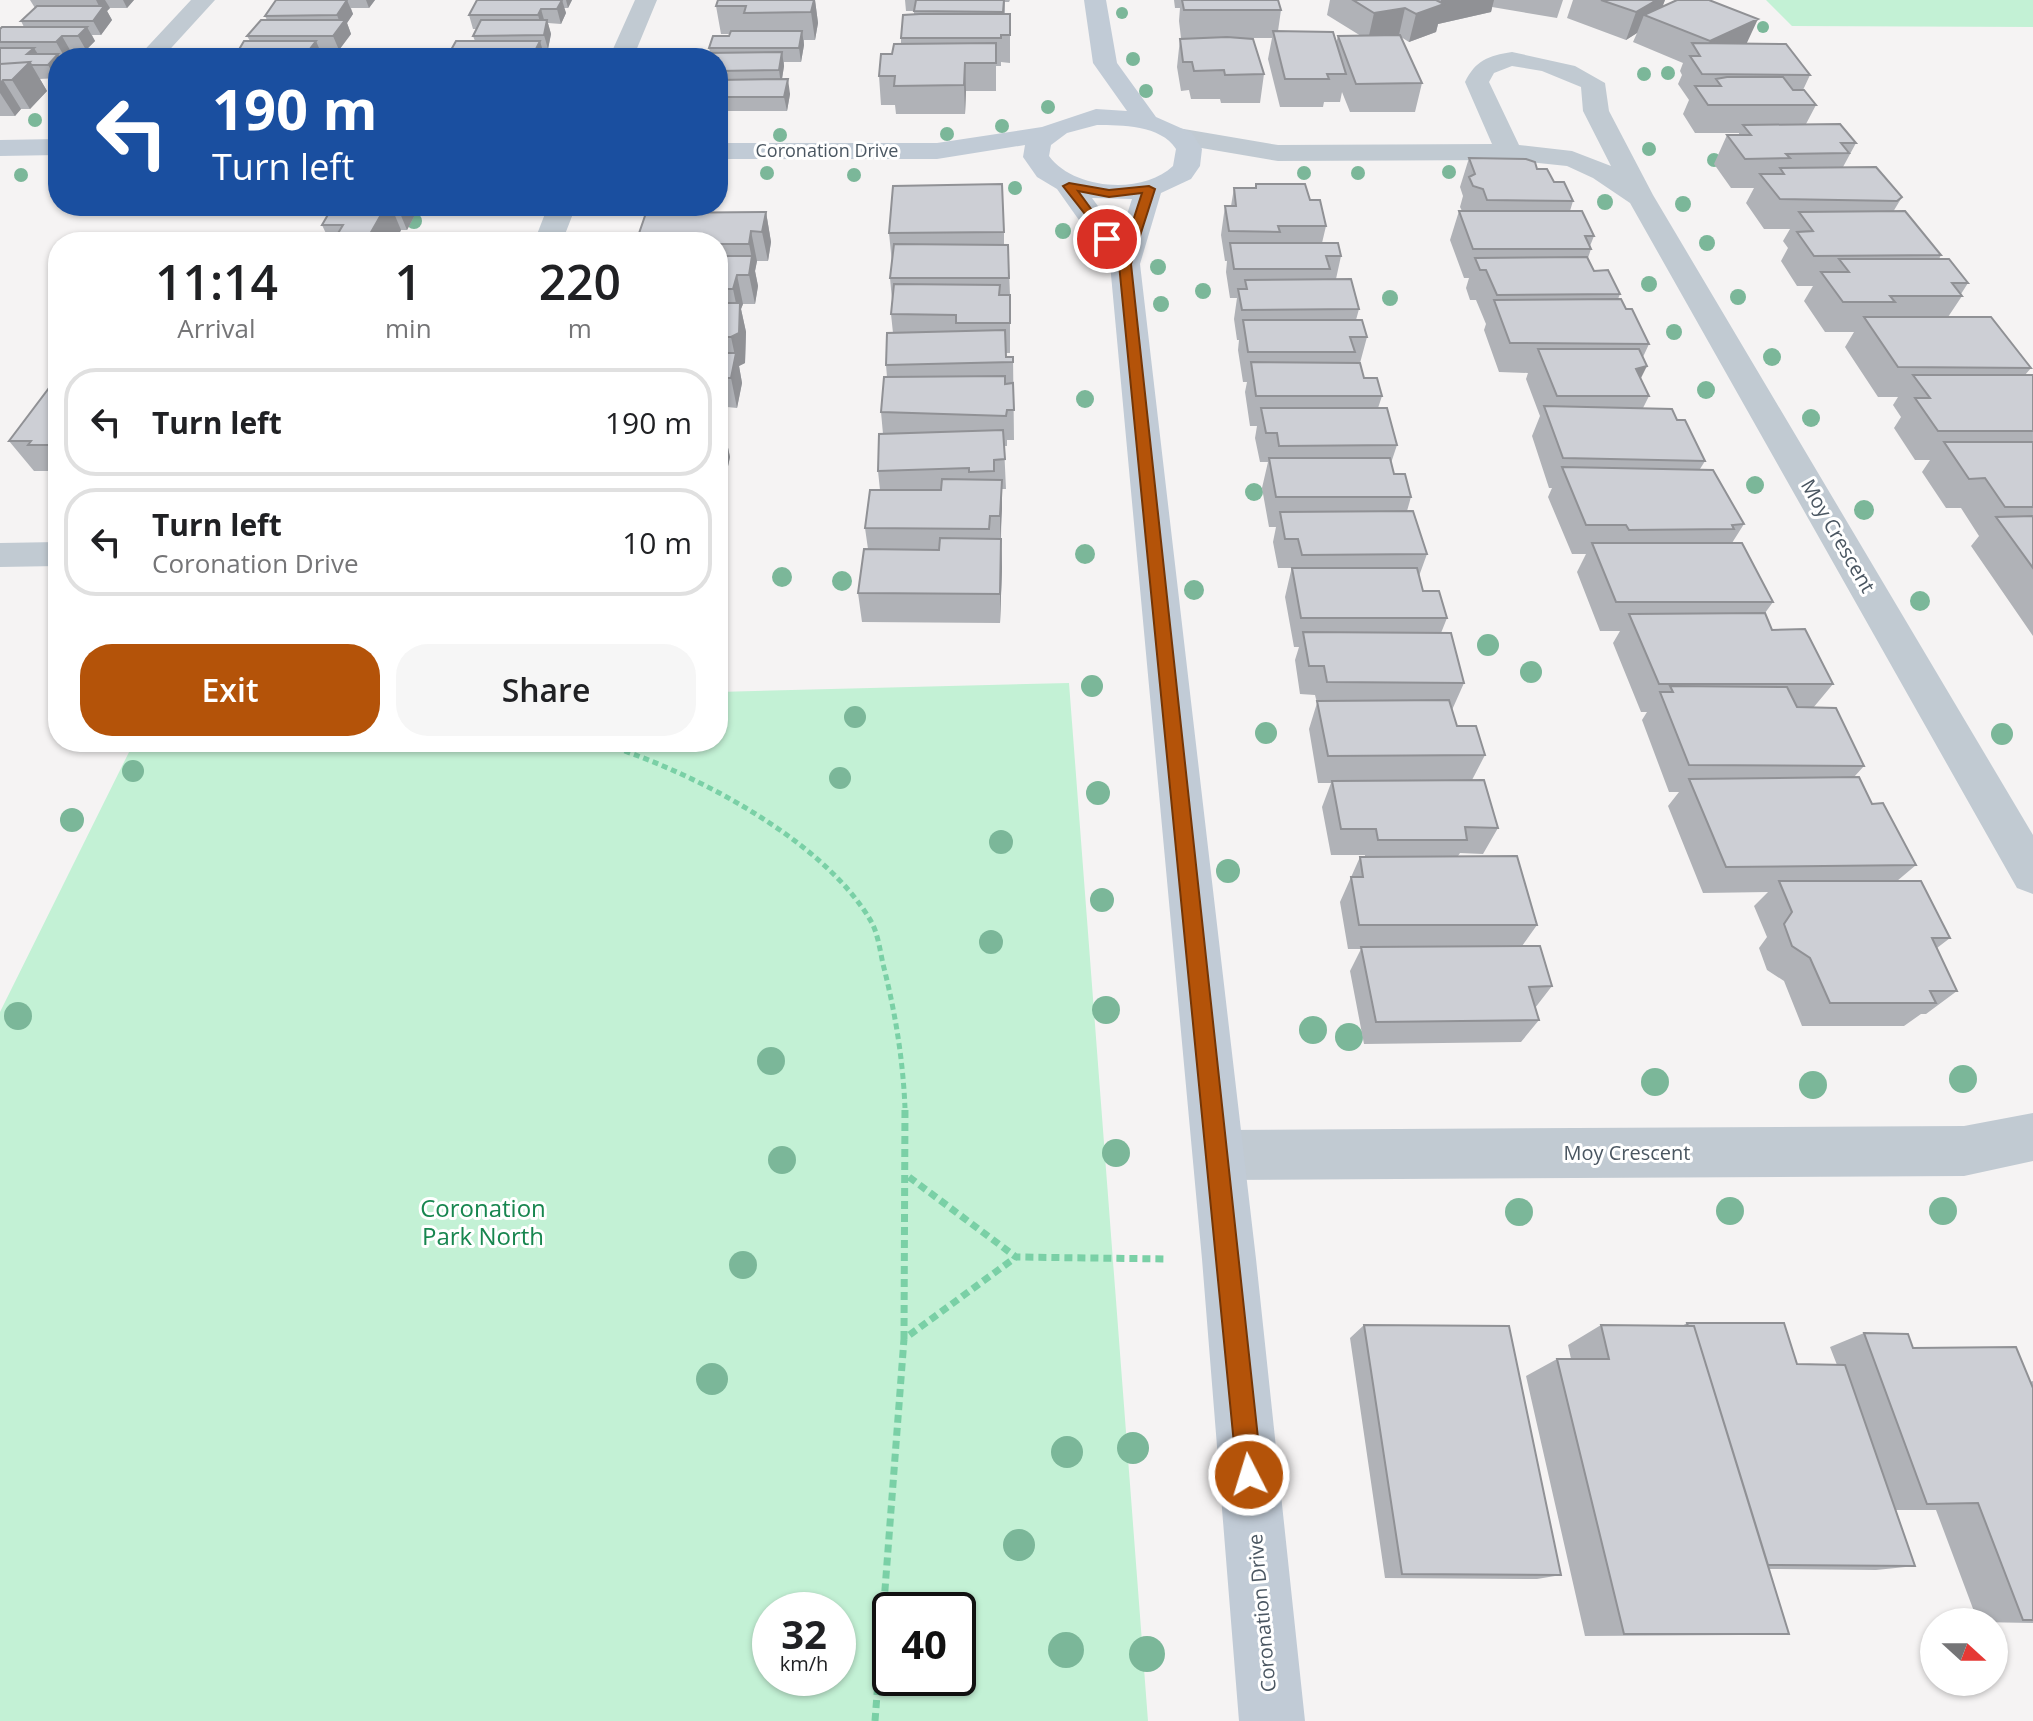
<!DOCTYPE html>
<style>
body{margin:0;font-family:"Open Sans",sans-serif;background:#f6f6f6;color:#202124;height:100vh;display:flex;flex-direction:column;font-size:30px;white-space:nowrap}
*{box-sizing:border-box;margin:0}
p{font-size:26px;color:#757577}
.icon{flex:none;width:44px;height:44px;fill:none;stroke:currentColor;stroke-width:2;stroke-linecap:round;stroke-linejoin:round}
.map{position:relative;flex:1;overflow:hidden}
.drawer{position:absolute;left:48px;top:232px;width:680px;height:520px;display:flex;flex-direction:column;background:#fff;border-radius:32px;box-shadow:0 2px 6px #0004}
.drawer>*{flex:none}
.guide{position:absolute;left:48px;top:48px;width:680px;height:168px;border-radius:32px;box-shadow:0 2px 6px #0004;background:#1a4fa0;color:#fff;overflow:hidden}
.needle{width:52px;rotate:111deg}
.fabs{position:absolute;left:1920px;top:1608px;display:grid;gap:16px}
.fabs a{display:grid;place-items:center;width:88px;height:88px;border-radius:50%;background:#fff;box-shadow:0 2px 6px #0004;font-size:40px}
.speed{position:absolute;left:752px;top:1592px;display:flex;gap:16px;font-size:40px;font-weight:700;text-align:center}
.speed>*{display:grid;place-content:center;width:104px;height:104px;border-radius:50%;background:#fff;box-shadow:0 2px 6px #0004;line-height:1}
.speed small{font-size:20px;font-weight:400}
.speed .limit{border:4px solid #111;border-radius:12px;background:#fff;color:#111}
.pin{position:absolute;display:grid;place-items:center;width:68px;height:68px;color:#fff;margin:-34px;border:4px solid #fff;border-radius:50%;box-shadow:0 2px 8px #0007}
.me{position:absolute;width:88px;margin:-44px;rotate:355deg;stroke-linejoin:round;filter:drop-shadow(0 0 6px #0008)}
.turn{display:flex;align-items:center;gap:28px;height:168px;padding:0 32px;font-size:36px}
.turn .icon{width:104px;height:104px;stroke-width:2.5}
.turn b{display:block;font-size:56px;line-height:68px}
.eta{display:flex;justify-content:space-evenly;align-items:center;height:136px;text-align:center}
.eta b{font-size:48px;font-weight:600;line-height:56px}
.cta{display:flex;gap:16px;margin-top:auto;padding:16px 32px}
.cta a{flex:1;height:92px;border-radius:32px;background:#b45309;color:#fff;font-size:32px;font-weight:600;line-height:92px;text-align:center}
.cta a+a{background:#f6f6f6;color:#202124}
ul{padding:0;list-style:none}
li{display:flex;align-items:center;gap:24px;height:108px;margin:0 16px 12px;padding:0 16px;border:4px solid #e0e0e0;border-radius:32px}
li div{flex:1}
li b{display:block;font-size:30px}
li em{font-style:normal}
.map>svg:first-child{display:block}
.green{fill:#c3f1d5;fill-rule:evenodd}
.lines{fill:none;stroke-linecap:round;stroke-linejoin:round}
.path-far1{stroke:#7ad0a6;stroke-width:5;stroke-dasharray:6 4;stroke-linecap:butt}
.path{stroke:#7ad0a6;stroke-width:7;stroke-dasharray:8 5;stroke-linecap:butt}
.street{fill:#c1cad2;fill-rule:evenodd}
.secondary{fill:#c1cbd6;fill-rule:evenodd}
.tree{fill:#7bb799}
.wall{fill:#b0b2b7}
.shaded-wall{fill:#909195}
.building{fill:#cdcfd5;stroke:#909195;stroke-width:2}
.route{fill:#b45309;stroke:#753606;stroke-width:2}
.labels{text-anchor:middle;stroke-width:6;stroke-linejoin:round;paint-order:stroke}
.far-street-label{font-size:18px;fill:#4a5661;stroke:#fff}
.street-label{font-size:20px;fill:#4a5661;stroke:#fff}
.near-park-label{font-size:24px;fill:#17864f;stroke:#fff}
</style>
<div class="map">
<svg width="2033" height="1721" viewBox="0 0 2033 1721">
<rect width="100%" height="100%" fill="#f5f3f3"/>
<!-- green -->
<path class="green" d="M1766,0H2033V27L1792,26Z
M1069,683L1148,1721H0V1012L134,742H718V692ZM770,1610H838V1678H770ZM890,1610H958V1678H890Z"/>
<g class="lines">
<!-- path-far1 -->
<path class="path-far1" d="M596,742C685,767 825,839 872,923C878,935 880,950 883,964C895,1011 903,1059 905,1108"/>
<!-- path -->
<path class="path" d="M909,1177L1016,1257L1168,1259
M904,1339L905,1106
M875,1721L904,1339L1016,1257"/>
<!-- street -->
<path class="street" d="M191,0H215L162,58H137Z
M635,0H657L633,58H609Z
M1512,52L1575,66L1605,83L1609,111L1653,195L2033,835V894L2017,888L1630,203L1593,178L1567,166L1509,160L1278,161L1178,144L1165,136L1178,128L1278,145L1492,144L1465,82C1476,60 1488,56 1512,52ZM1512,66L1542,71L1581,87L1583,111L1611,166L1572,151L1519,145L1489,82L1494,73Z
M548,206H576L562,242H534Z
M58,542V566L0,567V543Z
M2033,1113V1161L1964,1176L1219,1180L1201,1173L1193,1155L1201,1137L1219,1130L1964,1126Z"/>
<!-- secondary -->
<path class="secondary" d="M1084,0H1106L1117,63L1156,117L1192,133L1202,149L1200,166L1191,179L1161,193L1140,264L1256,1259L1305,1721H1239L1202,1259L1110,264L1057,189L1037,177L1023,157L1025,145L937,159H718V143H937L1042,127L1096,109L1127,111L1093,63ZM1097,125C1121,125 1161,125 1176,149L1173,166C1143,195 1074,190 1049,156L1051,145L1067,133ZM1092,198L1132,199L1120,236Z
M58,139V155L0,156V140Z"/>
</g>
<!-- trees -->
<g class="tree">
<circle cx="1122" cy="13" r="6"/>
<circle cx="1763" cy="27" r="6"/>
<circle cx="1133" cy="59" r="7"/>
<circle cx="1668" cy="73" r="7"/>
<circle cx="1644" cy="74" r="7"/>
<circle cx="1146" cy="91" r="7"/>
<circle cx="1048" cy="107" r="7"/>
<circle cx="35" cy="120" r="7"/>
<circle cx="1002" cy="126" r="7"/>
<circle cx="947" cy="134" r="7"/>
<circle cx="780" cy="135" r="7"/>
<circle cx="1649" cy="149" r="7"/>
<circle cx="1714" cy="160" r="7"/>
<circle cx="1449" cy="172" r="7"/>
<circle cx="767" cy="173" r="7"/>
<circle cx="1304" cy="173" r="7"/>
<circle cx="1358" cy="173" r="7"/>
<circle cx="21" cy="175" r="7"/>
<circle cx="854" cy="175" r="7"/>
<circle cx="1015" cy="188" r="7"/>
<circle cx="1605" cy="202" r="8"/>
<circle cx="1683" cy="204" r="8"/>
<circle cx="414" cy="221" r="8"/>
<circle cx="1063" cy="231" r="8"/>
<circle cx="1707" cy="243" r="8"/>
<circle cx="1158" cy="267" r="8"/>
<circle cx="1649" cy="284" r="8"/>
<circle cx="1203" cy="291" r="8"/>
<circle cx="1738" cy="297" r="8"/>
<circle cx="1390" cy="298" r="8"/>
<circle cx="1161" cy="304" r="8"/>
<circle cx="1674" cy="332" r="8"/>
<circle cx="1772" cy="357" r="9"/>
<circle cx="1706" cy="390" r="9"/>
<circle cx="1085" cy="399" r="9"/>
<circle cx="1811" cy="418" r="9"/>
<circle cx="1755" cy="485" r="9"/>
<circle cx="1254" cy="492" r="9"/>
<circle cx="1864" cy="510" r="10"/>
<circle cx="1085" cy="554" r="10"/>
<circle cx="782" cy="577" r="10"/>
<circle cx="842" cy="581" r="10"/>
<circle cx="1194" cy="590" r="10"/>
<circle cx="1920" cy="601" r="10"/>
<circle cx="1488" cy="645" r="11"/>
<circle cx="1531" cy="672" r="11"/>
<circle cx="1092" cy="686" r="11"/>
<circle cx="855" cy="717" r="11"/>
<circle cx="1266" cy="733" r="11"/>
<circle cx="2002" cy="734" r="11"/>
<circle cx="133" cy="771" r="11"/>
<circle cx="840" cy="778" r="11"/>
<circle cx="1098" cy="793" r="12"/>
<circle cx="72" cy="820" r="12"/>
<circle cx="1001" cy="842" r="12"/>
<circle cx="1228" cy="871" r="12"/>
<circle cx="1102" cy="900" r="12"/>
<circle cx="991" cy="942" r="12"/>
<circle cx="1106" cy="1010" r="14"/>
<circle cx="18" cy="1016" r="14"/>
<circle cx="1313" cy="1030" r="14"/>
<circle cx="1349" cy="1037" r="14"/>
<circle cx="771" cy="1061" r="14"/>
<circle cx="1963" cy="1079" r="14"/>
<circle cx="1655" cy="1082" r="14"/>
<circle cx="1813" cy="1085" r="14"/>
<circle cx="1116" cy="1153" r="14"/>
<circle cx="782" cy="1160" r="14"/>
<circle cx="1730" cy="1211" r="14"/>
<circle cx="1943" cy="1211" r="14"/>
<circle cx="1519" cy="1212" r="14"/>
<circle cx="743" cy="1265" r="14"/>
<circle cx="712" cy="1379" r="16"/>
<circle cx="1133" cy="1448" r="16"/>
<circle cx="1067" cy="1452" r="16"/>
<circle cx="1019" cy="1545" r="16"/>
<circle cx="1066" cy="1650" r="18"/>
<circle cx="1147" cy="1654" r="18"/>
</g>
<!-- wall -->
<path class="wall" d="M30,0H134L127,8H110L107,11L112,20L101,35H92L95,41L86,50H70L64,56H59L61,58H58V78L40,79L47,91L30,109H21L15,116H0V29L24,27L21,21L35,8Z
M276,0H375L369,8H351L353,14L347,23L351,34L339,50H320L322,55L320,58H234L250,41L247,36L267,20L265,16Z
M477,0H572L568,8H564L566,13L561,24L548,23L551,34L548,49H542L544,55L543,58H430L475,41L473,36L477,29H473L469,15Z
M815,0L818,23L815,40H804V45L801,62H784V66L782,79L790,94L787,111H718V58L710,53L709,48L729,36L730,34H721L716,6Z
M905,0H1010L1009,2H1005V14H1010V63L1001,62V66H996V91H966L965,114H896L895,105H881L879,76L892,54L901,44V38L914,14V11H906Z
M1174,0H1278L1281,10L1278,31L1336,43L1338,36H1361L1327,15L1330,0H1563L1557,18L1492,7L1491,12L1438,24L1436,32L1409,42L1401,37L1422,83L1415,112H1350L1342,92L1340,102H1324L1323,107H1280L1268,59L1272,38H1239L1264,74L1260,103H1221L1220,99H1191L1189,90L1181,91L1177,67L1180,39L1208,38H1181L1179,21L1180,8H1175Z
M1573,0H1665L1662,6L1747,43L1810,75L1803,90L1816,105L1806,124L1856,143L1843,167L1902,197L1893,212L1941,255L1939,259L1968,283L1961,294L1962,296L1948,317L2031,368L2025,375H2033V636L1971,546L1979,536L1961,508H1946L1922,472L1930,460H1915L1894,428L1901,417L1893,405L1898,397H1878L1845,347L1854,332H1825L1804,301L1813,286H1797L1781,261L1788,248L1783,241L1790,229H1764L1746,203L1754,188H1731L1714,164L1727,135H1739V133H1695L1683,114L1689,100L1678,84L1682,75L1680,71L1683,63L1633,42L1637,33L1626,40L1567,18Z
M1469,158L1537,169L1573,201L1570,211L1594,236L1590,246L1591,249L1588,258L1594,271L1620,294L1618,299L1649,344L1643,357L1640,379L1649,396L1643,408L1677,420L1705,461L1700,469L1744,524L1732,543L1773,602L1765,613L1772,630L1833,684L1813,708L1864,766L1854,777L1916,865L1897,881L1950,938L1937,948L1957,991L1926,1014H1921L1904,1026H1802L1784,981L1767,970L1759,948L1767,937L1754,906L1768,892L1703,893L1668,806L1679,792H1669L1642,720L1647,712H1641L1613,643L1620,631H1600L1577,572L1586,554H1572L1548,497L1552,488H1549L1532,436L1540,416L1526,379L1528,373L1499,372L1484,330L1486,324L1476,300H1470L1466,288L1469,278H1464L1450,240L1459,211H1462L1460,207L1463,196L1460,187Z
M1256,184L1310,200L1326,226L1322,243L1341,256L1336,279L1359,309L1356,320L1367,337L1360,363L1364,378L1382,396L1378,408L1397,445L1391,463L1394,474L1411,497L1407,511L1427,554L1419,576L1423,591L1447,618L1441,633L1464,683L1452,710L1457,726L1485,755L1472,780L1498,828L1483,854L1460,853L1458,856L1537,925L1522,946L1552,986L1535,1008L1539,1020L1521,1042L1364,1044L1350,971L1361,949H1348L1340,902L1360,857H1365V855H1331L1322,807L1331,783H1318L1309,729L1317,703L1315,695L1300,694L1295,660L1299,647H1294L1285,597L1291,571V568H1278L1273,542L1276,527H1269L1262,488L1268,462H1260L1255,438L1257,426H1250L1245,392L1247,382H1243L1238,350L1239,340H1237L1234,319L1237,298H1230L1226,272L1227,261H1225L1221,235L1225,206H1231L1234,188H1255Z
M333,206H418L419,207L407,230H401L395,242H330L322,225Z
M766,212L771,242L768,261H757L755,271L758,286L755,304H743L741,309L746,332L745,363L739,366L742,383L737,408L727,407L724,421L728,438L727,443L730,457L725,480L718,481V242Z
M1004,232V245H1008L1010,295V353H1006V357H1013L1014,440H1007V446H1004L1006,489H1002L1001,539L1002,568L1000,623L862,622L858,593L868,549L865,528L880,490L878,471L883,434L881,412L887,377L886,365L893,333L891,314L892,300L890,278L892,263L889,233Z
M58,380V475H52L49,471H34L9,441Z
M1687,1323L1797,1364L1837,1365L1830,1347L1864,1333L2030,1382L2033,1381V1623L1978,1622L1936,1510H1896L1915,1566L1876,1570L1769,1569L1789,1634L1740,1635L1585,1636L1526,1376L1557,1359H1571L1568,1345L1601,1325L1682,1326Z
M1364,1325L1561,1575L1537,1579L1385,1578L1350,1338Z"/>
<!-- shaded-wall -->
<path class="shaded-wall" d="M96,0H105L110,8L107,11L112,20L101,35L93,21L101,10Z
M123,0H134L127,8Z
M347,0L353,14L347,23L351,34L339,50L333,36L341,26L337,15Z
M366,0H375L369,8Z
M562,0L566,13L561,24L557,9Z
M566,0H572L568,8Z
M814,0H815L818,23L815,40L811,12Z
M1441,0H1494L1491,12L1438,24L1436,32L1409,42L1416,14L1440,5Z
M1646,0H1665L1661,11L1644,15L1637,33L1626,40L1636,12Z
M1405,8L1399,35L1368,40L1374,13Z
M541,9L545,23L542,29L538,15Z
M1758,19L1745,47L1698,69L1710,41Z
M547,20L551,34L548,49L544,35Z
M87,27L95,41L86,50L78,36Z
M802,31L804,45L801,62L799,48Z
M62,36L70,50L64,56L56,42Z
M316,41L322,55L320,58H303Z
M540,41L544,55L543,58H537L535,51Z
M34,48L43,62L27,54Z
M782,52L784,66L781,85L779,70Z
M58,54L61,58H58L57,79L48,65Z
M30,62L47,91L30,109L12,80Z
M965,63L966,91L965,114L964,85Z
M788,79L790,94L787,111L784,97Z
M3,80L21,109L15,116L0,93V84Z
M386,206H391L401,230L395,242H374L370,234Z
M397,206H418L419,207L407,230Z
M766,212L771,242L768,261L762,232Z
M751,231L757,261L755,271L758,286L755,304L749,275L752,259L749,244Z
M737,275L743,304L741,309L746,332L745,363L739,366L742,383L737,408L731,378L735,356L731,337L739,318L733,289Z
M1647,366L1632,396L1636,369Z
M720,378L727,407L724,421L728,438L727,443L730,457L725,480L718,451V421L720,411L718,401V387Z
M1002,480V509L1000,545V516Z
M1001,539L1002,568L1000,623V594Z"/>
<!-- building -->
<path class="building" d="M276,0H347L337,15L265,16Z
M477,0H562L557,9H541L538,15H469Z
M718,0H814L811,12L744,13L746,6H716Z
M916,0H1004L1003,12L914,11Z
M1182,0H1278L1281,10H1184Z
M1353,0H1436L1444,4L1416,14L1405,8L1374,13Z
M1601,0H1652L1655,1L1636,12Z
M1677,0H1709L1758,19L1710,41L1644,15Z
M37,6H104L93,21H21Z
M920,14H1010V35H1001V38H901L903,15Z
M261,20H345L333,36H247Z
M481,20H547L544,35L473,36Z
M2,27H87L78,36H62L56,42H0V29Z
M731,31H802L799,48H709L713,36H729Z
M1273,31L1333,32L1346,74H1327L1329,79H1285Z
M1400,35L1422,83L1356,84L1338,36Z
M1227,37L1253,39L1264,74L1225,75L1224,70L1194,71L1192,62H1183L1180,39Z
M244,41H316L303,58H234Z
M456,41H540L535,51H518L516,56H511L509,50H451Z
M996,43V63H965L964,85L894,86L895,76H879L881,54H892L894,44Z
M1692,43L1786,44L1810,75L1702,74L1690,56H1700Z
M0,48H34L27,54H58L48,65H31L30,62L0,64Z
M435,50H509L506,56H522L521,58H430Z
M782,52L779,70L718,71V58H706L707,53Z
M30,62L12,80H3L0,84V64Z
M1727,77H1783L1793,90H1804L1816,105H1708L1695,86H1721L1716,79Z
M788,79L784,97H718V80Z
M1840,124L1856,143H1841L1849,153L1786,154L1790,158L1745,159L1727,135H1751L1743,125Z
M1469,158L1526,159L1535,162L1537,169H1547L1554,182H1564L1573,201L1487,200L1483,189L1473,186L1469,177L1475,174Z
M1876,167L1902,197L1897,201L1780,199L1760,174H1784L1780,168Z
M1002,184L1004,232L889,233L893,186Z
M1256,184H1305L1310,200H1320L1326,226H1278L1280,232L1229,231L1225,206H1236L1234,188H1256Z
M333,206H386L370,234L337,235L343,225H322Z
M1459,211H1582L1594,236H1585L1591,249H1473Z
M1905,211L1941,255L1814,256L1797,232L1813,231L1799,212Z
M766,212L762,232L751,231L749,244H718V242H636L646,213Z
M1230,243H1338L1341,256H1326L1330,269H1234Z
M894,244L1008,245L1009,278H890Z
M718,256H752L749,275H737L733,289H718Z
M1587,257L1594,271L1608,270L1620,294L1497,295L1486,270H1480L1475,258Z
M1839,259H1949L1968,283H1952L1962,296H1890L1895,302H1843L1821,272H1849Z
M1351,279L1359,309L1242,310L1238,289H1247L1245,280Z
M894,284L1000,285L999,295H1010V323H956V315L891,314Z
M1621,299L1626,309H1632L1649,344L1510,343L1494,300Z
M718,303H740L739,333L731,337H718Z
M1864,317H1991L2031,368L1898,367Z
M1243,320H1362L1367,337H1350L1355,352H1248Z
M1005,330L1006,357H1013V362L886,365L887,333Z
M1538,349H1639L1647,366L1636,369L1649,396H1557Z
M718,353H736L731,378H720L718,387Z
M1251,362L1360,363L1364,378H1377L1382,396H1256Z
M1913,375H2033V431H1938L1915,398H1930Z
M1005,376V384L1013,383L1014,410H1007L1006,416L881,412L884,377Z
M55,380H58V445H28L31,441H9Z
M1544,406L1672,409L1677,420H1685L1705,461L1563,458Z
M718,408H721L718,421Z
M1261,408H1387L1397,445L1279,446L1277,433H1266Z
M718,428H723L718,451Z
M1003,430L1005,459L994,460V471L969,472V468L878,471L879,434Z
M1944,442H2033V507H2005L1985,478L1969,479Z
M1269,458H1390L1394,474H1405L1411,497H1276Z
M1562,467L1713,470L1744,524L1732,525L1734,529L1629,530L1626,525H1586Z
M942,479L1002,480L1000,516H990L989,529L865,528L870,490H941Z
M1413,511L1427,554L1302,555L1298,539H1285L1280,512Z
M2033,516V568L1996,517Z
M940,538L1001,539L1000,594L858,593L864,549L939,550Z
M1592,543H1742L1773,602H1616Z
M1292,568H1417L1423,591H1439L1447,618H1301Z
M1765,613L1772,630L1805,629L1833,684H1659L1629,614Z
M1303,632L1451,633L1464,683L1327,682L1324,666H1309Z
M1670,686L1787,687L1797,707L1836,708L1864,766L1689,765L1660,692H1673Z
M1449,700L1457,726H1476L1485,755L1328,756L1317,701Z
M1859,777L1872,804L1883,803L1916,865L1726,867L1689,779Z
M1484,780L1498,828L1465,827L1467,840H1378L1376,829H1341L1332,781Z
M1517,856L1537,925H1359L1351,877H1363L1360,857Z
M1779,881H1921L1950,938H1932L1957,991H1930L1936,1003H1830L1810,958L1792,946L1784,924L1792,912Z
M1540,946L1552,986L1529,987L1539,1020L1376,1022L1361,947Z
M1687,1323H1784L1797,1364L1845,1365L1915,1566L1768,1565L1694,1326H1688Z
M1364,1325L1509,1326L1561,1575L1402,1574Z
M1601,1325L1694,1326L1789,1634H1624L1557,1359H1609Z
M1864,1333L1908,1334L1913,1348L2016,1347L2033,1388V1620H2023L1978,1503L1927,1504Z"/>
<!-- route -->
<path class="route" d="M1069,183L1109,190L1149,186L1155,189L1131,264L1262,1475L1258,1483L1249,1487L1241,1483L1237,1475L1119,264L1142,193L1109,197L1078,191L1113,239L1107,242L1063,186Z"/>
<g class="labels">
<!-- far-street labels -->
<g class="far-street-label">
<text x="827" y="157">Coronation Drive</text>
</g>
<!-- street labels -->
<g class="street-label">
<text transform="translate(1838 536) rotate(60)" y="7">Moy Crescent</text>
<text x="1627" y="1160">Moy Crescent</text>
<text transform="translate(1262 1613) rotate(-95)" y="7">Coronation Drive</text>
</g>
<!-- near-park labels -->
<g class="near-park-label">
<text x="483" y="1217">Coronation<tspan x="483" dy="28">Park North</tspan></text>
</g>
</g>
</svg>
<div class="fabs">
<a><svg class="needle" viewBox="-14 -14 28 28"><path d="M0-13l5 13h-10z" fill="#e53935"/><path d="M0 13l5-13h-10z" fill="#757577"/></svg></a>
</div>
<div class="speed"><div>32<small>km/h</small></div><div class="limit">40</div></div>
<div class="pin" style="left:1107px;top:239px;background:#d93025"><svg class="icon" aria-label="arrive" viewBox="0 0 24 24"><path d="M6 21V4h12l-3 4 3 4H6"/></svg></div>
<svg class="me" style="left:1249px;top:1475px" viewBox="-20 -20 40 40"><circle r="17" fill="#b45309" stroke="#fff" stroke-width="3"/><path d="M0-11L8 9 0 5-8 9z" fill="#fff"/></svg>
<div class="guide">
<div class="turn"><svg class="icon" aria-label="left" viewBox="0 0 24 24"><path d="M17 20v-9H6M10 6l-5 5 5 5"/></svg><div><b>190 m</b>Turn left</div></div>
</div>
<section class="drawer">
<div class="eta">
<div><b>11:14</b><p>Arrival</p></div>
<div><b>1</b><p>min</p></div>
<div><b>220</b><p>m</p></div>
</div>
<ul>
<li><svg class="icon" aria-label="left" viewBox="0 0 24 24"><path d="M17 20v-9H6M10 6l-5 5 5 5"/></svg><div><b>Turn left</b></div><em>190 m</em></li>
<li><svg class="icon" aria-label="left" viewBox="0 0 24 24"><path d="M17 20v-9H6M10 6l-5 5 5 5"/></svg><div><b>Turn left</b><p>Coronation Drive</p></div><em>10 m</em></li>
</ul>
<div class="cta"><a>Exit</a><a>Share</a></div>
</section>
</div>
